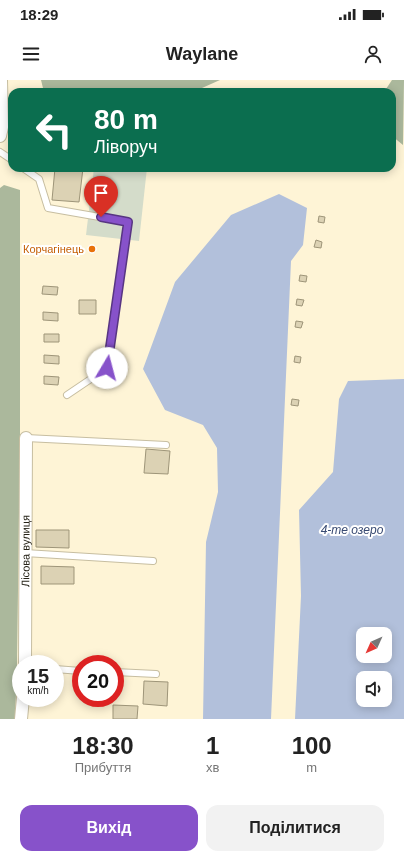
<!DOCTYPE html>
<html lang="uk">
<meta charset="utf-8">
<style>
body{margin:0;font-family:Arial,sans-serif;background:#f2f2f2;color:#222;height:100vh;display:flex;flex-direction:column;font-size:15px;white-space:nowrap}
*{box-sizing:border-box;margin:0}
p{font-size:13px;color:#767676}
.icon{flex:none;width:22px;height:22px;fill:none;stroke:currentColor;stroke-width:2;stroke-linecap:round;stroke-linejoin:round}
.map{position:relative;height:639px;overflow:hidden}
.drawer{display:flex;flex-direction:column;background:#fff;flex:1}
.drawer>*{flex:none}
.top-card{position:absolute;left:8px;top:8px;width:388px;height:84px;border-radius:12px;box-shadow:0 2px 10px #0003;background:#0b6e4f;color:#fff;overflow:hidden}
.needle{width:26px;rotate:225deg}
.fabs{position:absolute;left:356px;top:547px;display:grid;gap:8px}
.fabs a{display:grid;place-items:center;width:36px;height:36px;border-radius:8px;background:#fff;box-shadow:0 2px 10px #0003;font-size:20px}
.speed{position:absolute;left:12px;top:575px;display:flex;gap:8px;font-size:20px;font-weight:700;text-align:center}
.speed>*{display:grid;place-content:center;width:52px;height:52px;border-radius:50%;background:#fff;box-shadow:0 2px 10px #0003;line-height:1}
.speed small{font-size:10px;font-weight:400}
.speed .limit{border:6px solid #d22;background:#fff;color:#111}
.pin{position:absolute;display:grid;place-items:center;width:34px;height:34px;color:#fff;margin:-41px -17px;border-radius:50% 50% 50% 0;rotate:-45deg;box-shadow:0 0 4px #0007}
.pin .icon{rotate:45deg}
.me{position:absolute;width:44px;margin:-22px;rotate:8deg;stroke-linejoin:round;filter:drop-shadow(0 0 3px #0008)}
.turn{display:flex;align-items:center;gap:14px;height:84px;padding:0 20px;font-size:18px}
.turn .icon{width:52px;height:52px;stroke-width:2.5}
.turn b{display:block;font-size:28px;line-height:34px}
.eta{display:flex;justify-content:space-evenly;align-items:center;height:68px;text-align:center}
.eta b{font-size:24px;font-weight:800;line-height:28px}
.button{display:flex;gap:8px;margin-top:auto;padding:8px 20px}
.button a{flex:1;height:46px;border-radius:12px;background:#8752ca;color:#fff;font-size:16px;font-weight:800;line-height:46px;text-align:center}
.button a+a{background:#f2f2f2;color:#222}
.status{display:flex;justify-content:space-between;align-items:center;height:28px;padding:0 20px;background:#fff;direction:ltr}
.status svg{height:11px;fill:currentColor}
header{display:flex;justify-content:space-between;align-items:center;height:52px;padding:0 20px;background:#fff;font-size:18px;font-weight:800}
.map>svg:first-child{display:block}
.green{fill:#d4dcca}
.forest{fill:#abb89c}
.water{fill:#b2c0db;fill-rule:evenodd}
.building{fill:#dcd2b4;stroke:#9e9579}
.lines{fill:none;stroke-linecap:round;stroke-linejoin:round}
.service-casing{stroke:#c7bea1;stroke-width:8}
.minor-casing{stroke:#c7bea1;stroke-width:14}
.service{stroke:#fff;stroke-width:6}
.minor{stroke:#fff;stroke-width:12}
.route-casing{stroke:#583583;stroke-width:10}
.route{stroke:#8752ca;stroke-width:7}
.food-dot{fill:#e8710a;stroke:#fff;stroke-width:1.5}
.labels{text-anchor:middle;stroke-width:4;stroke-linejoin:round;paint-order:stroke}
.food-label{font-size:11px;fill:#c56008;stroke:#fff;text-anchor:end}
.street-label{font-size:11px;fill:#262318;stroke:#fff}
.water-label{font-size:12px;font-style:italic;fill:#384a72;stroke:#fff}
</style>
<div class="status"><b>18:29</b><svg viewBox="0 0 49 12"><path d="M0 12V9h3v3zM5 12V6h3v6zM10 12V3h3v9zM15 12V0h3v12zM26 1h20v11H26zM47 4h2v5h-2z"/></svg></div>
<header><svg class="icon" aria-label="menu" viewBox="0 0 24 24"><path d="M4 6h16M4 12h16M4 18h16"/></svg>Waylane<svg class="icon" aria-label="person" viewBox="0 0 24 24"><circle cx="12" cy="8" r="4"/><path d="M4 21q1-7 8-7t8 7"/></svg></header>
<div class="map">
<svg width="404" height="639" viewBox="0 0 404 639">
<rect width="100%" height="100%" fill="#fef4d6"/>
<!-- green -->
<path class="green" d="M94,88H147L139,161L86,155Z"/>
<!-- forest -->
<path class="forest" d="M41,0H220L193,12H44Z
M392,0H404L403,65L392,56V12H384Z
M4,105L20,110V356L17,587L15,639H0V108Z"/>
<!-- water -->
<path class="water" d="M279,114L307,128L303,165L291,181L271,639H203L206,462L218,412L217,368L203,345L165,330L143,289L175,202L231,135Z
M404,299V639H295L301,516L299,430L333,392L339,319L348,301ZM363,554H385V576H363ZM363,598H385V620H363Z"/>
<!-- building -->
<path class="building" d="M55,88H83L79,122L52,120Z
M319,136L325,137L324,143L318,142Z
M316,160L322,162L321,168L314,167Z
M300,195L307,196L306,202L299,201Z
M43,206L58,207L57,215L42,214Z
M297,219L304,220L302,226L296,225Z
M79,220H96V234H79Z
M43,232L58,233V241L43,240Z
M296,241L303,242L301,248L295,247Z
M44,254H59V262H44Z
M44,275L59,276V284L44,283Z
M295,276L301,277L300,283L294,282Z
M44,296L59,297L58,305L44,304Z
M292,319L299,320L298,326L291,325Z
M146,369L170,371L168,394L144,393Z
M36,450H69V468L36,467Z
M41,486L74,487V504H41Z
M144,601L168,602L167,626L143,624Z
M113,625L138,626L137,639H113Z"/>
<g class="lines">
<defs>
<path id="service" d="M0,72L12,80
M23,88L39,99L48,128L128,142L107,288L67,315
M26,358L166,365
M25,473L153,481
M55,589L81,591
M115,592L156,594"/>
<g id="minor">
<path d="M0,56L2,47L1,0"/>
<path id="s1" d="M25,584L26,358"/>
<path d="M21,639L23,618"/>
</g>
</defs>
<!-- service casing -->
<use href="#service" class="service-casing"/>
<!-- minor casing -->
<use href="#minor" class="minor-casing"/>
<!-- service -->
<use href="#service" class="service"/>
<!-- minor -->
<use href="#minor" class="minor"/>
</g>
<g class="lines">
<defs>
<path id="route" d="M101,137L128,142L107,288"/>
</defs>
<!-- route casing -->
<use href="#route" class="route-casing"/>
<!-- route -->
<use href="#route" class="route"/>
</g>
<!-- markers -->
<circle class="food-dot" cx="92" cy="169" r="4"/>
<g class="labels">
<!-- food labels -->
<g class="food-label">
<text x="84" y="173">Корчагінець</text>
</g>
<!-- street labels -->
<g class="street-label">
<text dy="4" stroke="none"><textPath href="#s1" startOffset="113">Лісова вулиця</textPath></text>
</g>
<!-- water labels -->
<g class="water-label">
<text x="352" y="454">4-те озеро</text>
</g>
</g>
</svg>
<div class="fabs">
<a><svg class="needle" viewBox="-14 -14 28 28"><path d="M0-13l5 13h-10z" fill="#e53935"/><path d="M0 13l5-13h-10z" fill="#767676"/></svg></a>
<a><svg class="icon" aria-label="sound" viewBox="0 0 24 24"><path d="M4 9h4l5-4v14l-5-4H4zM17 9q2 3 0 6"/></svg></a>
</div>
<div class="speed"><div>15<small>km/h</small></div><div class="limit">20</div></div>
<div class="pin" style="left:101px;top:137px;background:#d93025"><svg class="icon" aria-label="arrive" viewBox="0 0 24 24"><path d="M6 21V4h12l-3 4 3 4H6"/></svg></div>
<svg class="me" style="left:107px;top:288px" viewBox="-20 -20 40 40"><circle r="19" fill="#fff"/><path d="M0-13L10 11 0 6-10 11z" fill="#8752ca"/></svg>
<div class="top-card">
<div class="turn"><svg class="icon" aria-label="left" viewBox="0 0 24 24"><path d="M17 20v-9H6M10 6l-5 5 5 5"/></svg><div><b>80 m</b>Ліворуч</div></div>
</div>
</div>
<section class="drawer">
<div class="eta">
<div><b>18:30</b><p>Прибуття</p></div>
<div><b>1</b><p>хв</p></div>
<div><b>100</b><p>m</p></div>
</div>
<div class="button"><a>Вихід</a><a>Поділитися</a></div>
</section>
